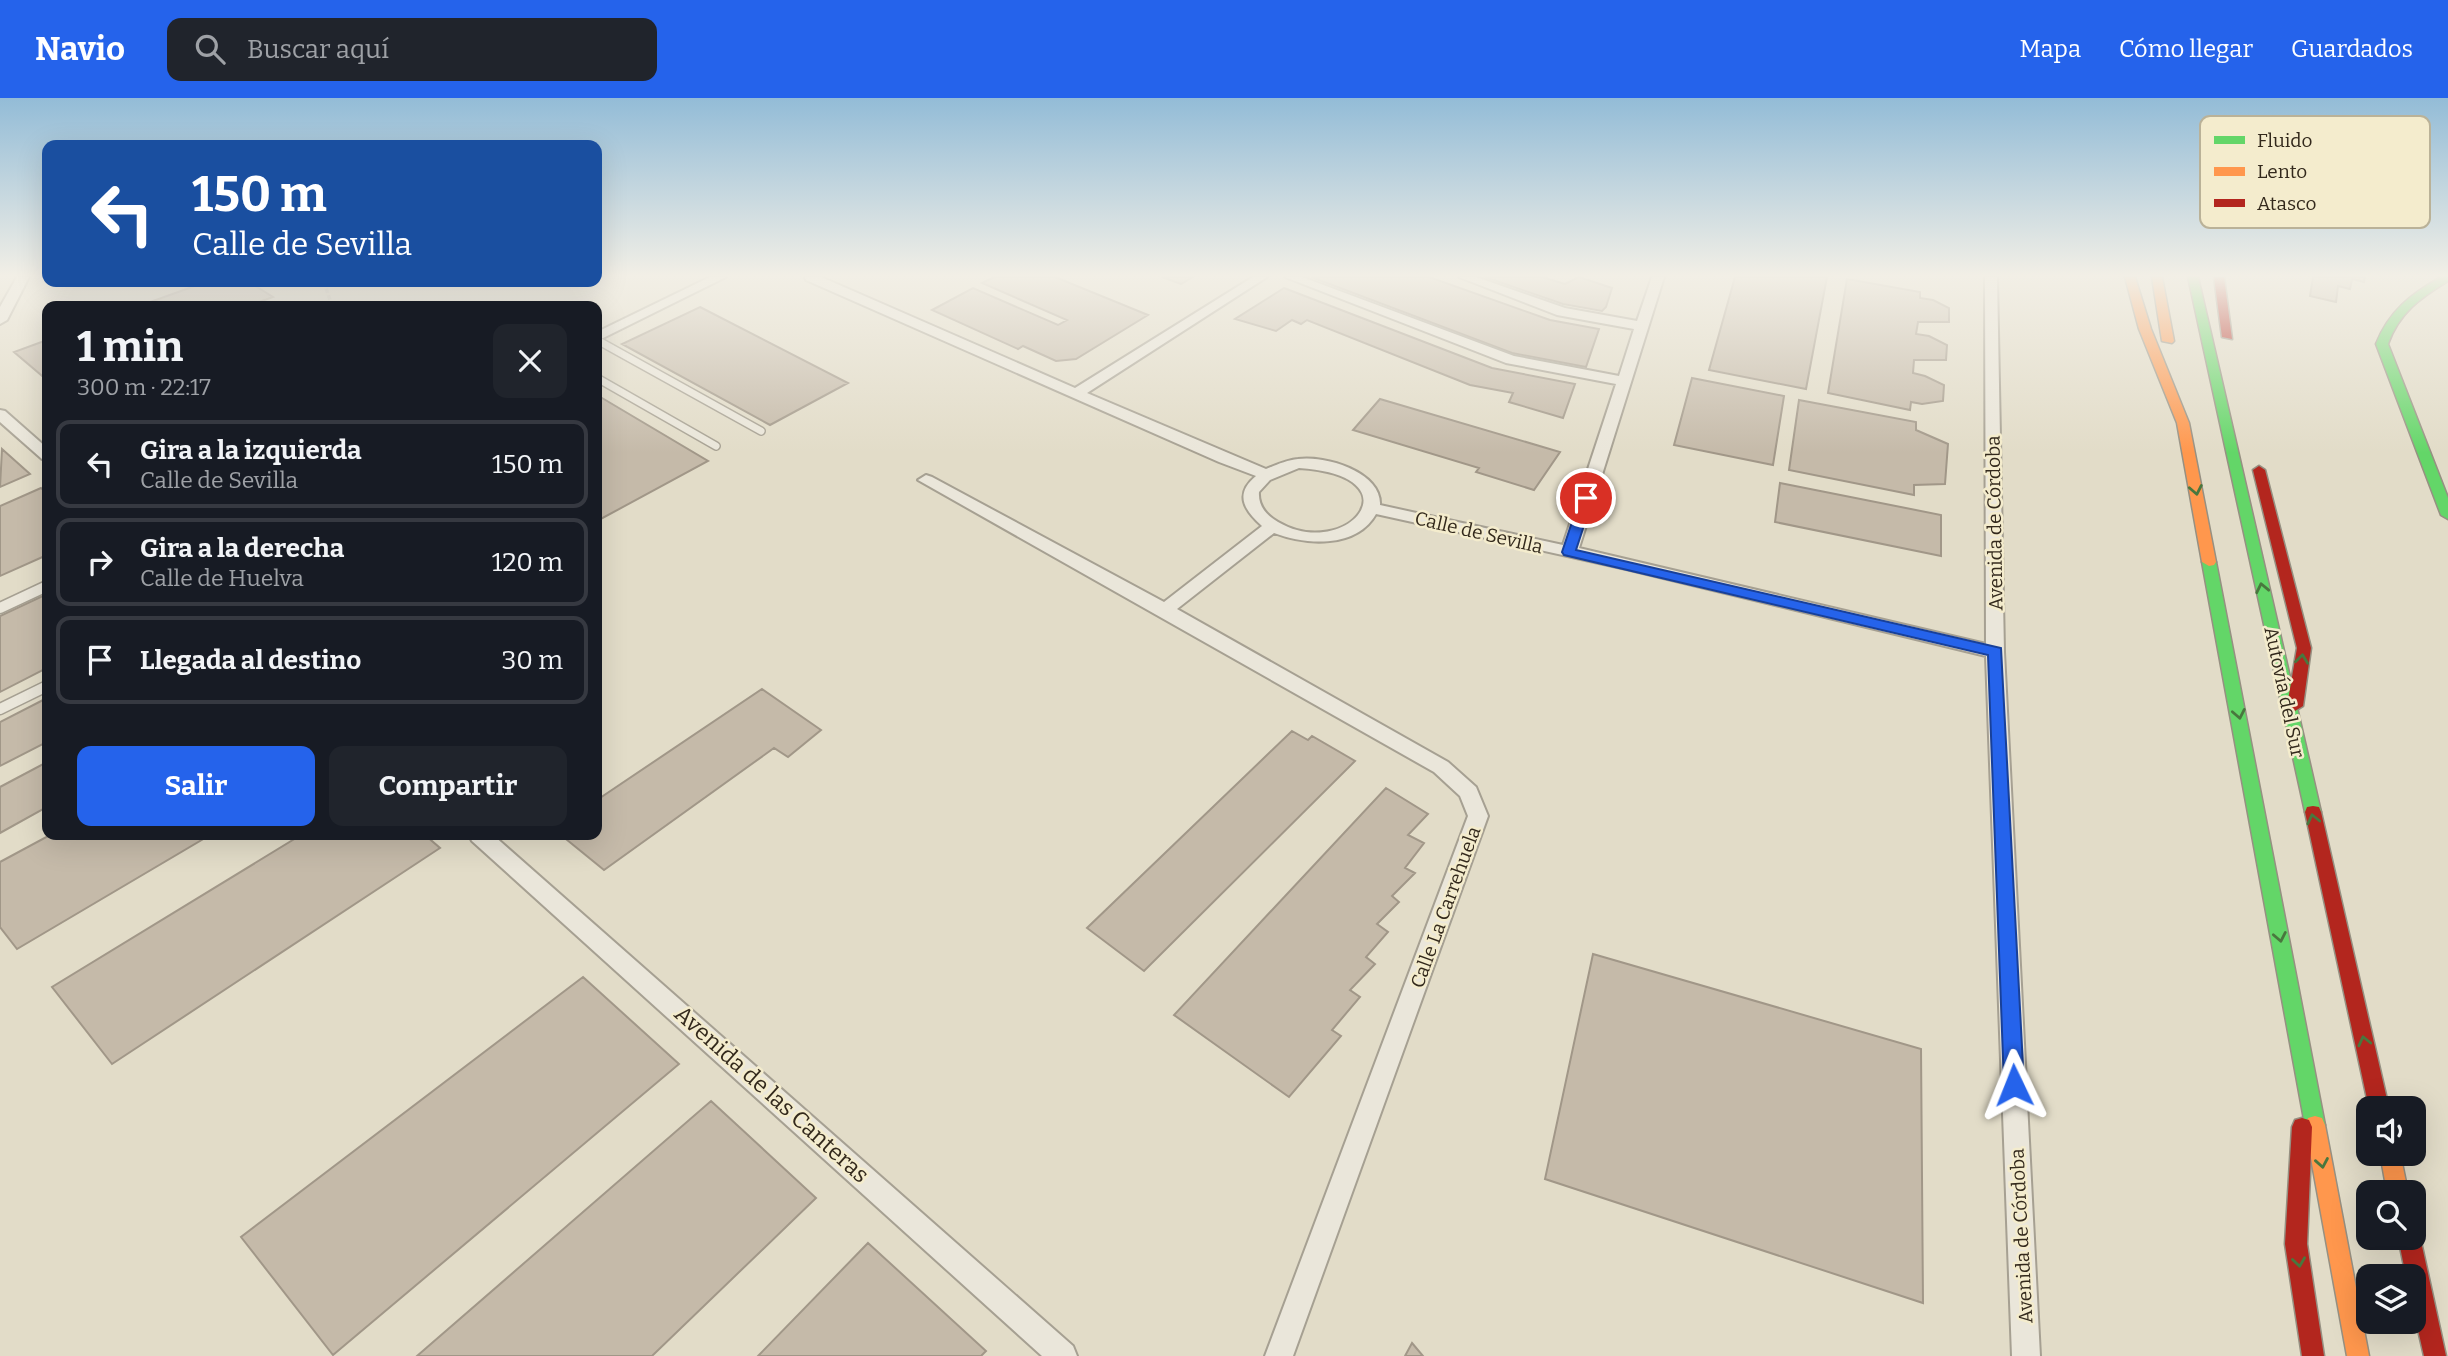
<!DOCTYPE html>
<html lang="es">
<meta charset="utf-8">
<style>
body{margin:0;font-family:Bitter,serif;background:#20242c;color:#f1f3f6;height:100vh;display:flex;flex-direction:column;font-size:26px;white-space:nowrap}
*{box-sizing:border-box;margin:0}
p{font-size:23px;color:#9ea1a6}
.icon{flex:none;width:38px;height:38px;fill:none;stroke:currentColor;stroke-width:2;stroke-linecap:round;stroke-linejoin:round}
.map{position:relative;flex:1;overflow:hidden}
.details{position:absolute;left:42px;top:203px;width:560px;height:539px;display:flex;flex-direction:column;background:#171b24;border-radius:14px;box-shadow:0 7px 28px #0002}
.details>*{flex:none}
.hud{position:absolute;left:42px;top:42px;width:560px;height:147px;border-radius:14px;box-shadow:0 7px 28px #0002;background:#1a4fa0;color:#fff;overflow:hidden}
.fabs{position:absolute;left:2356px;top:998px;display:grid;gap:14px}
.fabs a{display:grid;place-items:center;width:70px;height:70px;border-radius:14px;background:#171b24;box-shadow:0 7px 28px #0002;font-size:35px}
.pin{position:absolute;display:grid;place-items:center;width:60px;height:60px;color:#fff;margin:-30px;border:4px solid #fff;border-radius:50%;box-shadow:0 2px 7px #0007}
.me{position:absolute;width:77px;margin:-38px;rotate:358deg;stroke-linejoin:round;filter:drop-shadow(0 0 5px #0008)}
.turn{display:flex;align-items:center;gap:24px;height:147px;padding:0 35px;font-size:32px}
.turn .icon{width:91px;height:91px;stroke-width:2.5}
.turn b{display:block;font-size:49px;line-height:60px}
.round{display:grid;place-items:center;flex:none;width:74px;height:74px;border-radius:14px;background:#20242c}
.summary{display:flex;align-items:center;justify-content:space-between;height:119px;padding:0 35px}
h1{font-size:42px;font-weight:700;line-height:52px}
.button{display:flex;gap:14px;margin-top:auto;padding:14px 35px}
.button a{flex:1;height:80px;border-radius:14px;background:#2563eb;color:#fff;font-size:28px;font-weight:700;line-height:80px;text-align:center}
.button a+a{background:#20242c;color:#f1f3f6}
ul{padding:0;list-style:none}
li{display:flex;align-items:center;gap:21px;height:88px;margin:0 14px 10px;padding:0 21px;border:4px solid #363941;border-radius:14px}
li div{flex:1}
li b{display:block;font-size:26px}
li em{font-style:normal}
header{display:flex;align-items:center;gap:42px;box-sizing:border-box;height:98px;padding:0 35px;background:#2563eb;color:#fff}
header strong{font-size:33px}
nav{display:flex;gap:38px;margin-inline-start:auto;font-size:24px}
.search{width:490px;height:63px;background:#20242c;display:flex;align-items:center;gap:18px;box-sizing:border-box;padding:0 24px;border-radius:14px;color:#9ea1a6;font-size:26px}
.map>svg:first-child{display:block}
.building{fill:#c5baa9;stroke:#a19788;stroke-width:2}
.lines{fill:none;stroke-linecap:round;stroke-linejoin:round}
.lane-far1-casing{stroke:#a6a092;stroke-width:10}
.lane-casing{stroke:#a6a092;stroke-width:13}
.street-casing{stroke:#a6a092;stroke-width:4}
.fast-casing{stroke:#969082;stroke-width:3}
.slow-casing{stroke:#969082;stroke-width:3}
.jam-casing{stroke:#969082;stroke-width:3}
.path{stroke:#c2bdb2;stroke-width:3.5;stroke-dasharray:4.5 2.5;stroke-linecap:butt}
.lane-far1{stroke:#eae6da;stroke-width:7}
.lane{stroke:#eae6da;stroke-width:10}
.street{fill:#eae6da;fill-rule:evenodd}
.fast{fill:#63d668;fill-rule:evenodd}
.slow{fill:#ff974d;fill-rule:evenodd}
.jam{fill:#b3261e;fill-rule:evenodd}
.oneway{stroke:#49773e}
.route{fill:#2563eb;stroke:#184099;stroke-width:2}
.labels{text-anchor:middle;stroke-width:5;stroke-linejoin:round;paint-order:stroke}
.street-label{font-size:19px;fill:#33291c;stroke:#f4eccd}
.near-street-label{font-size:23px;fill:#33291c;stroke:#f4eccd}
.key{fill:#f4eccd;stroke:#bab298;stroke-width:2}
.key-label{font-size:19px;fill:#33291c}
</style>
<header>
<strong>Navio</strong>
<div class="search"><svg class="icon" aria-label="search" viewBox="0 0 24 24"><circle cx="10" cy="10" r="6"/><path d="M15 15l6 6"/></svg>Buscar aquí</div>
<nav><a>Mapa</a><a>Cómo llegar</a><a>Guardados</a></nav>
</header>
<div class="map">
<svg width="2448" height="1258" viewBox="0 0 2448 1258">
<rect width="100%" height="100%" fill="#e2dcc8"/>
<!-- building -->
<path class="building" d="M994,179H1055L1148,217L1076,261L1056,263L1023,248L1018,251L932,212L973,190L1058,227L1067,222L982,185Z
M1162,179H1193L1181,186Z
M1311,179H1429L1550,222L1599,231L1586,269L1512,255Z
M1485,179H1542L1565,186L1579,179L1612,190L1606,209L1602,213L1563,206Z
M1735,179H1827L1806,291L1709,272Z
M2313,179H2365L2364,184L2352,181L2350,191L2338,188L2336,204L2310,198Z
M1847,181L1920,194V200L1933,202L1949,210V224H1918L1916,236L1929,238L1947,247L1946,262H1914L1913,275L1925,278L1944,287L1943,303L1922,306L1911,304L1910,312L1828,295Z
M206,184H249L273,199L248,208H139Z
M1284,190L1492,270L1575,286L1563,320L1509,304L1513,295L1470,287L1307,222L1301,226L1292,222L1276,233L1235,221Z
M700,209L848,285L770,327L622,246Z
M47,242V282L14,254Z
M1692,280L1784,298L1773,367L1674,347Z
M597,297L708,363L597,423Z
M1380,301L1560,354L1534,392L1476,374L1479,370L1353,332Z
M1799,302L1916,324V332L1948,346L1945,386L1914,387V397L1789,372Z
M2,351L30,376L0,389Z
M1780,385L1941,417V458L1775,424Z
M41,390L47,395V457L0,478V408Z
M47,496V570L0,594V518Z
M762,591L821,632L788,659L774,650L604,772L561,737H597V702Z
M47,600V644L0,668V624Z
M1292,633L1308,642L1312,638L1355,663L1144,873L1087,830Z
M47,664V709L0,735V689Z
M1386,690L1428,716L1408,737L1424,745L1405,770L1415,775L1392,798L1399,804L1377,826L1388,834L1366,859L1375,866L1350,892L1360,899L1332,932L1341,938L1289,999L1174,917Z
M50,737H210L17,851L0,829V764Z
M301,737H425L440,750L112,966L52,889Z
M1593,856L1921,951L1923,1205L1545,1081Z
M583,879L679,966L333,1257L241,1139Z
M711,1003L816,1100L652,1258H417Z
M868,1145L986,1253L981,1258H758Z
M1412,1245L1423,1258H1405Z"/>
<g class="lines">
<defs>
<path id="lane-far1" d="M597,242L761,333
M597,280L716,348"/>
<path id="lane" d="M0,510L47,488
M0,611L47,588"/>
<path id="street" d="M17,179H29L7,222L0,226V209Z
M710,179H726L597,243V234Z
M805,179H821L1075,290L1253,179H1267L1087,295L1266,371C1276,367 1287,362 1298,361C1325,357 1382,374 1380,407L1563,447L1616,286L1506,265L1285,179H1302L1514,258L1619,278L1634,231L1557,217L1459,179H1476L1565,210L1637,223L1652,179H1664L1579,450L1986,546L1985,179H1997L2004,554L2040,1258H2012L1986,558L1626,471L1376,416C1356,451 1306,447 1274,435L1177,511L1448,664L1476,689L1488,718L1293,1258H1265L1468,718L1460,698L1434,674L918,382L926,377L932,379L1164,504L1262,428C1244,412 1234,396 1256,378L1219,364L806,182ZM1299,370C1420,378 1346,464 1278,424C1266,417 1258,408 1259,394L1270,382Z
M0,312L5,313L47,350V363L42,361L0,324Z
M469,737H493L1073,1248L1077,1258H1042L472,743Z"/>
<path id="fast" d="M2188,179H2198L2321,714L2319,719H2307L2305,714Z
M2441,179H2448V183C2420,200 2399,215 2388,246L2448,400V421L2441,417L2376,246C2389,213 2411,196 2441,179Z
M2209,460L2216,464L2325,1027L2322,1034L2315,1036L2308,1034L2305,1027L2202,464Z"/>
<path id="slow" d="M2125,179H2135L2151,231L2189,325L2216,464L2214,467L2209,468L2202,464L2177,325L2139,231Z
M2152,179H2162L2174,243L2172,245L2162,243Z
M2315,1018L2322,1020L2325,1027L2369,1258H2347L2305,1027L2308,1020Z
M2380,1055H2400L2408,1094H2387Z"/>
<path id="jam" d="M2214,179H2224L2232,241L2222,239Z
M2259,368L2265,372L2311,550L2303,608L2295,613L2287,608L2297,550L2253,372Z
M2313,708L2319,709L2321,714L2389,1010H2369L2305,714L2307,709Z
M2302,1020L2309,1022L2312,1029L2307,1146L2324,1258H2302L2285,1146L2292,1029L2295,1022Z
M2413,1130L2420,1139L2446,1258H2424L2413,1210V1178H2406L2398,1139H2413Z"/>
</defs>
<!-- lane-far1 casing -->
<use href="#lane-far1" class="lane-far1-casing"/>
<!-- lane casing -->
<use href="#lane" class="lane-casing"/>
<!-- street casing -->
<use href="#street" class="street-casing"/>
<!-- fast casing -->
<use href="#fast" class="fast-casing"/>
<!-- slow casing -->
<use href="#slow" class="slow-casing"/>
<!-- jam casing -->
<use href="#jam" class="jam-casing"/>
<!-- path -->
<path class="path" d="M324,184L332,208"/>
<!-- lane-far1 -->
<use href="#lane-far1" class="lane-far1"/>
<!-- lane -->
<use href="#lane" class="lane"/>
<!-- street -->
<use href="#street" class="street"/>
<!-- fast -->
<use href="#fast" class="fast"/>
<!-- slow -->
<use href="#slow" class="slow"/>
<!-- jam -->
<use href="#jam" class="jam"/>
</g>
<!-- one-way arrows -->
<defs><path id="oneway-chevron" d="M-2-3.5L2.5 0L-2 3.5" fill="none" stroke-width="1.6" stroke-linecap="round" stroke-linejoin="round" transform="scale(1.75)"/></defs>
<g class="oneway">
<use href="#oneway-chevron" transform="translate(2196 392) rotate(79)"/>
<use href="#oneway-chevron" transform="translate(2262 490) rotate(-102)"/>
<use href="#oneway-chevron" transform="translate(2302 561) rotate(-83)"/>
<use href="#oneway-chevron" transform="translate(2239 616) rotate(79)"/>
<use href="#oneway-chevron" transform="translate(2313 721) rotate(-103)"/>
<use href="#oneway-chevron" transform="translate(2280 839) rotate(79)"/>
<use href="#oneway-chevron" transform="translate(2364 943) rotate(-103)"/>
<use href="#oneway-chevron" transform="translate(2322 1065) rotate(80)"/>
<use href="#oneway-chevron" transform="translate(2299 1164) rotate(82)"/>
</g>
<!-- sky -->
<linearGradient id="sky" x2="0" y2="1"><stop stop-color="#93bcd7"/><stop offset="0.5" stop-color="#f2efe6"/><stop offset="1" stop-color="#f2efe6" stop-opacity="0"/></linearGradient>
<rect width="2448" height="355" fill="url(#sky)"/>
<!-- route -->
<path class="route" d="M1586,396L1593,400L1576,452L2001,550L2024,987L2021,994L2014,996L2007,994L2004,987L1988,557L1564,457L1562,454L1580,400Z"/>
<g class="labels">
<!-- street labels -->
<g class="street-label">
<text transform="translate(1994 425) rotate(-91)" y="7">Avenida de Córdoba</text>
<text transform="translate(1479 434) rotate(13)" y="7">Calle de Sevilla</text>
<text transform="translate(2285 594) rotate(78)" y="7">Autovía del Sur</text>
<text transform="translate(1445 809) rotate(-70)" y="7">Calle La Carrehuela</text>
<text transform="translate(2021 1138) rotate(-93)" y="7">Avenida de Córdoba</text>
</g>
<!-- near-street labels -->
<g class="near-street-label">
<text transform="translate(772 996) rotate(42)" y="8">Avenida de las Canteras</text>
</g>
</g>
<!-- legend -->
<rect x="2200" y="18" width="230" height="112" rx="10" class="key"/>
<rect x="2214" y="38" width="31" height="8" fill="#63d668"/>
<rect x="2214" y="69" width="31" height="9" fill="#ff974d"/>
<rect x="2214" y="101" width="31" height="8" fill="#b3261e"/>
<g class="key-label">
<text x="2257" y="49">Fluido</text>
<text x="2257" y="80">Lento</text>
<text x="2257" y="112">Atasco</text>
</g>
</svg>
<div class="fabs">
<a><svg class="icon" aria-label="sound" viewBox="0 0 24 24"><path d="M4 9h4l5-4v14l-5-4H4zM17 9q2 3 0 6"/></svg></a>
<a><svg class="icon" aria-label="search" viewBox="0 0 24 24"><circle cx="10" cy="10" r="6"/><path d="M15 15l6 6"/></svg></a>
<a><svg class="icon" aria-label="layers" viewBox="0 0 24 24"><path d="M12 4l9 5-9 5-9-5zM3 14l9 5 9-5"/></svg></a>
</div>
<div class="pin" style="left:1586px;top:400px;background:#d93025"><svg class="icon" aria-label="arrive" viewBox="0 0 24 24"><path d="M6 21V4h12l-3 4 3 4H6"/></svg></div>
<svg class="me" style="left:2014px;top:987px" viewBox="-20 -20 40 40"><path d="M0-17L14 15 0 8-14 15z" fill="#2563eb" stroke="#fff" stroke-width="4"/></svg>
<div class="hud">
<div class="turn"><svg class="icon" aria-label="left" viewBox="0 0 24 24"><path d="M17 20v-9H6M10 6l-5 5 5 5"/></svg><div><b>150 m</b>Calle de Sevilla</div></div>
</div>
<section class="details">
<div class="summary"><div><h1>1 min</h1><p>300 m · 22:17</p></div><a class="round"><svg class="icon" aria-label="close" viewBox="0 0 24 24"><path d="M6 6l12 12M18 6L6 18"/></svg></a></div>
<ul>
<li><svg class="icon" aria-label="left" viewBox="0 0 24 24"><path d="M17 20v-9H6M10 6l-5 5 5 5"/></svg><div><b>Gira a la izquierda</b><p>Calle de Sevilla</p></div><em>150 m</em></li>
<li><svg class="icon" aria-label="right" viewBox="0 0 24 24"><path d="M7 20v-9h11M14 6l5 5-5 5"/></svg><div><b>Gira a la derecha</b><p>Calle de Huelva</p></div><em>120 m</em></li>
<li><svg class="icon" aria-label="arrive" viewBox="0 0 24 24"><path d="M6 21V4h12l-3 4 3 4H6"/></svg><div><b>Llegada al destino</b></div><em>30 m</em></li>
</ul>
<div class="button"><a>Salir</a><a>Compartir</a></div>
</section>
</div>
